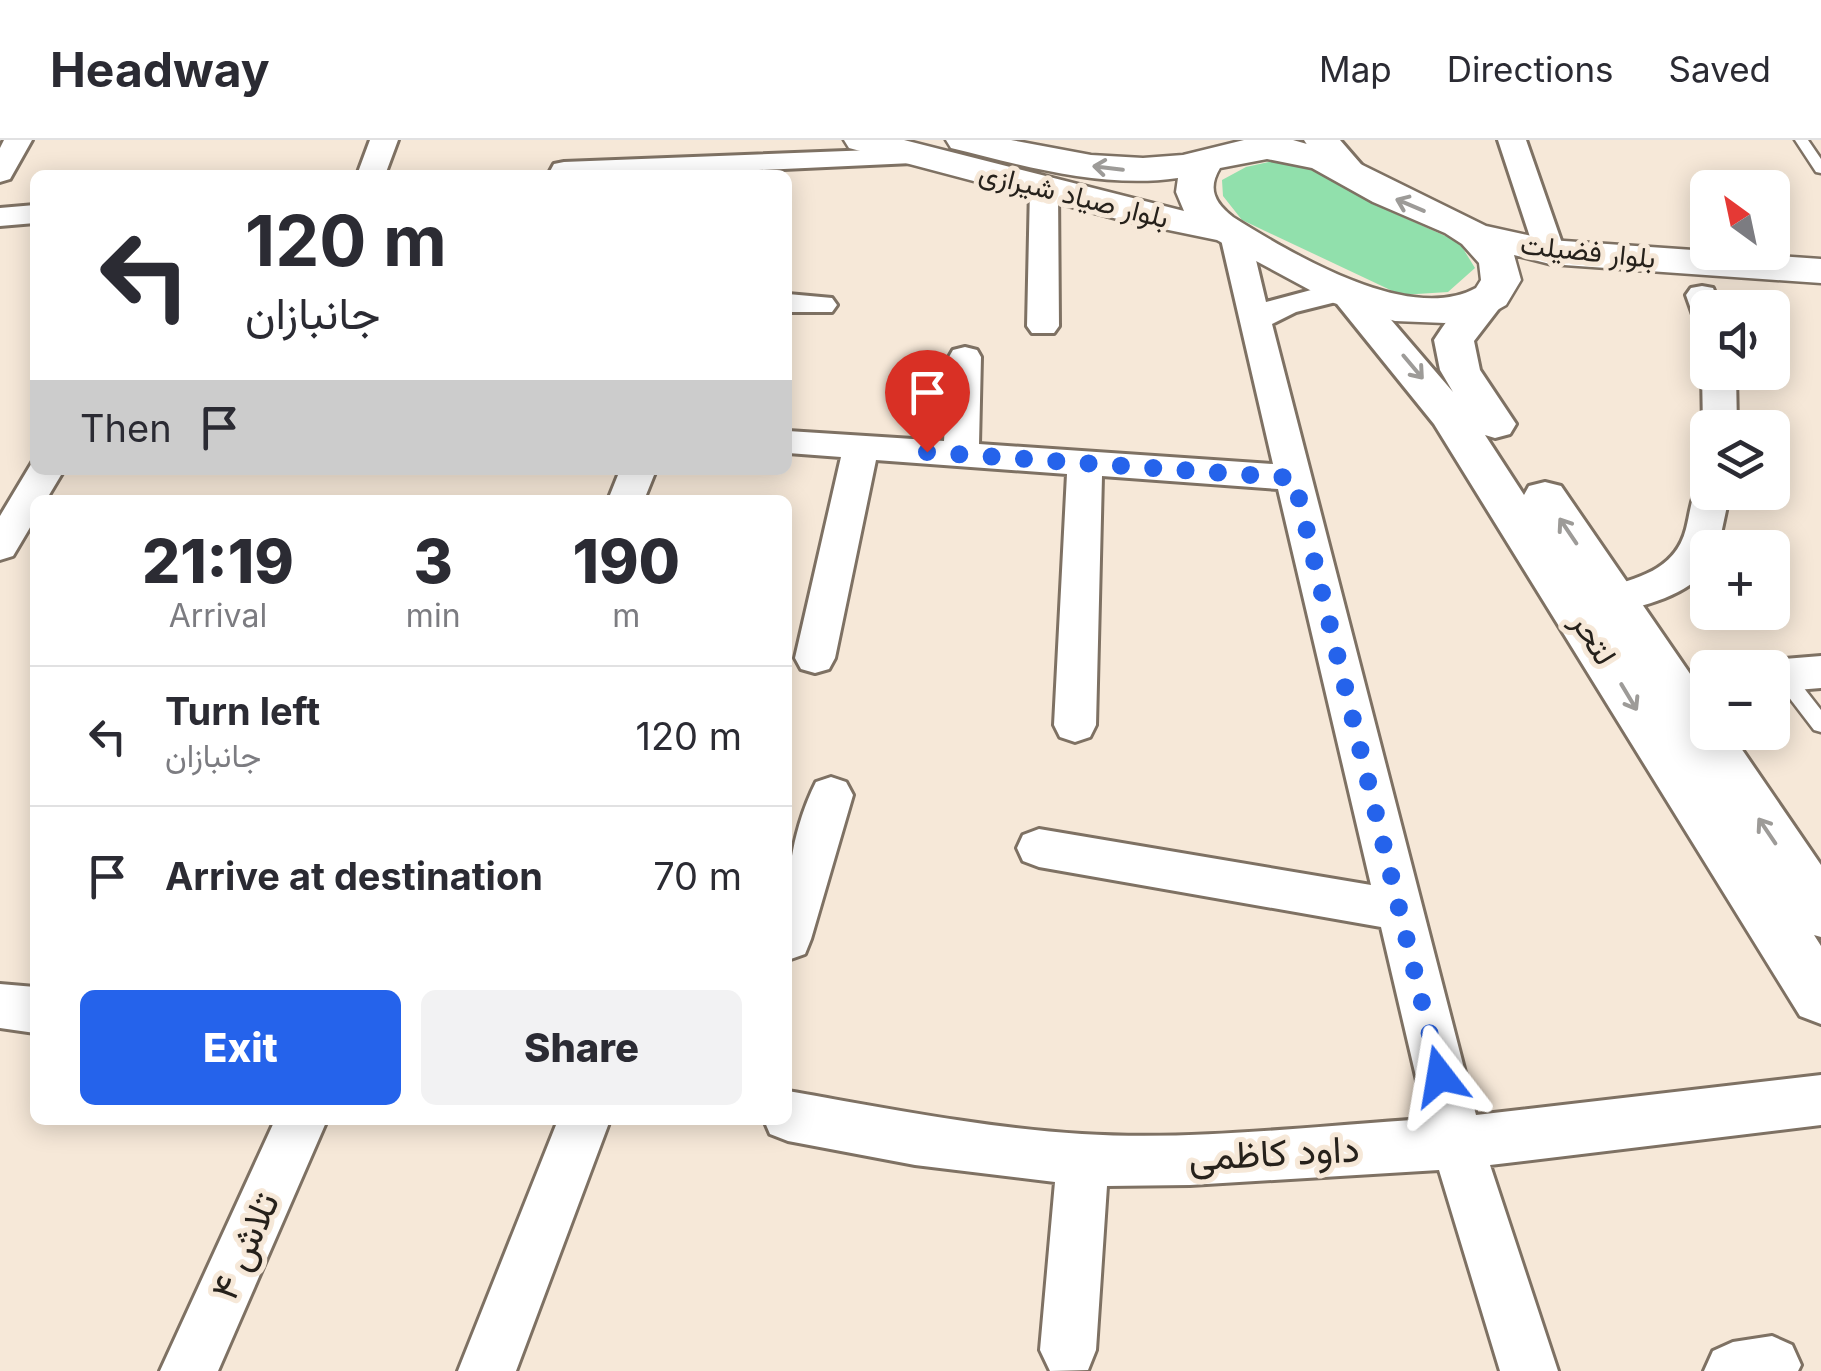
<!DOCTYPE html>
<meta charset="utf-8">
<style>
body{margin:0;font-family:Inter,Vazirmatn,sans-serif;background:#f2f2f3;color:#2b2b33;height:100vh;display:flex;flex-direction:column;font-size:38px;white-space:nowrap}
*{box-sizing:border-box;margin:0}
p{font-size:32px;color:#7c7c81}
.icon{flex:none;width:55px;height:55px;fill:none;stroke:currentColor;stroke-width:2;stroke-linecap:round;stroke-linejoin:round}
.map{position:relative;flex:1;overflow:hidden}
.sheet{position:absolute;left:30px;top:355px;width:762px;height:630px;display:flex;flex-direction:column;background:#fff;border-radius:15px;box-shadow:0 5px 25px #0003}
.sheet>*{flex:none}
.guide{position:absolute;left:30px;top:30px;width:762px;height:305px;border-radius:15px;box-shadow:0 5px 25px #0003;background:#fff;color:#2b2b33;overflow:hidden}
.needle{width:65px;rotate:327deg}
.fabs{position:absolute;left:1690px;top:30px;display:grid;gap:20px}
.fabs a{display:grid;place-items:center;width:100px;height:100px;border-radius:15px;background:#fff;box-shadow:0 5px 25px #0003;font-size:50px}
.pin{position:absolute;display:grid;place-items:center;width:85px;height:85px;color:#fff;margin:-102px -42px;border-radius:50% 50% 50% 0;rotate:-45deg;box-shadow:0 0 10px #0007}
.pin .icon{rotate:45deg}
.me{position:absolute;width:110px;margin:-55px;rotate:346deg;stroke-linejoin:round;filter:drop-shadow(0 0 8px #0008)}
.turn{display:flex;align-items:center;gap:35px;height:210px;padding:0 50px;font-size:45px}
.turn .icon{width:130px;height:130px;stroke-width:2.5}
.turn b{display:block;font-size:70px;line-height:85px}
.then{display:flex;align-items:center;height:95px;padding:0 50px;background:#0003;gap:20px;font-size:38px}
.eta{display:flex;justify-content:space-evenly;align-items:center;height:170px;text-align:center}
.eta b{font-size:60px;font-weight:800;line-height:70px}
.button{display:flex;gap:20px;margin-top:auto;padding:20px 50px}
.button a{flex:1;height:115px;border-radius:15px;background:#2563eb;color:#fff;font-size:40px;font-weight:800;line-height:115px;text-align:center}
.button a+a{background:#f2f2f3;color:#2b2b33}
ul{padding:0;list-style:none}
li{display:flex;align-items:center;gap:30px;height:140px;padding:0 50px;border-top:2px solid #e1e1e2}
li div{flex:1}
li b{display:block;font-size:38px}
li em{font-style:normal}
header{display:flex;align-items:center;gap:60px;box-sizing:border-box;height:140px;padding:0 50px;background:#fff;border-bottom:2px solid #e1e1e2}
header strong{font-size:48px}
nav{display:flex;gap:55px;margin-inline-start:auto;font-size:35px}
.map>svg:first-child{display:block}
.green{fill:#91e0ac}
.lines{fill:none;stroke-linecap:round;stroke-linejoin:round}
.service-casing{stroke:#7e7163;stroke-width:5}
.minor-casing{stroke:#7e7163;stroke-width:6}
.tertiary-casing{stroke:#7e7163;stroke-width:6}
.secondary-casing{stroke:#7e7163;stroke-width:5}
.service{fill:#fff;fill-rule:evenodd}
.minor{fill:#fff;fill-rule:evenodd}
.tertiary{fill:#fff;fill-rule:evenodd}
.secondary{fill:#fff;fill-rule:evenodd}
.oneway{stroke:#9d9b98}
.route{stroke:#2563eb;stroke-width:18;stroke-dasharray:0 32.4}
.labels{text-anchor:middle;stroke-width:10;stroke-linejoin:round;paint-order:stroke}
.far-street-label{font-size:28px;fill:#26211b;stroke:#f6e8d8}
.street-label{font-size:32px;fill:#26211b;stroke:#f6e8d8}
.near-street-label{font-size:38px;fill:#26211b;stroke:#f6e8d8}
</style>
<header>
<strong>Headway</strong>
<nav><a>Map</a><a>Directions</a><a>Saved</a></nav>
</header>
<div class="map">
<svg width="1821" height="1231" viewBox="0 0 1821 1231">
<rect width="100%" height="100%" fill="#f6e8d8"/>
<!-- green -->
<path class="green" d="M1273,21L1308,26L1387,70L1459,102L1475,128L1448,152L1401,155L1242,80L1223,56L1222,40L1246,27Z"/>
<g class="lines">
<defs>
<path id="service" d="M1795,0H1808L1821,19V33L1816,32Z
M1782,527L1789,529L1821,570V592L1814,590L1775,539L1772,534L1775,529Z"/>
<path id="minor" d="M4,0H32L10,39L0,42V8Z
M370,0H398L385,35H357Z
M1498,0H1526L1565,112L1561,118H1539L1535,112Z
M924,8L934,10L938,16L934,22L653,35H548L554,24L564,22Z
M1044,39L1054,42L1058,48L1059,186L1054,193H1032L1027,186L1030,48L1034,42Z
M35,65V83L0,86V68Z
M1235,86L1246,89L1250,95L1266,162L1341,142L1352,144L1357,151L1352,158L1296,172L1272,184L1476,975L1821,935V985L1490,1025L1558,1231H1500L1439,1030L1190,1045L1107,1046L1096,1210L1088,1230L1050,1231L1040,1210L1055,1042L915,1025L788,1001L770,994L764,980H788V951C885,968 984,988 1082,994C1196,1001 1312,986 1426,979L1381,787L1039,727L1023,721L1017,708L1023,695L1039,689L1371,745L1278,349L1102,336L1096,585L1090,597L1075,602L1060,597L1054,585L1067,334L876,320L835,518L829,529L815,533L801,529L795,518L841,317L788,313V291L944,301L949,217L953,210L965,207L977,210L981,217L979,304L1273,324L1220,95L1224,89Z
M1702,146L1713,148L1721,168H1708V189L1697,186L1686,155L1691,148Z
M788,154L832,158L837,165L832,172H788Z
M1708,225V232H1736L1737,288H1708V296L1703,288L1702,232Z
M33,321L35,330H64L46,360H35V379L13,416L0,420V376Z
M620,330H656L644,360H608Z
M1708,341V352H1730L1718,408H1708C1708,416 1709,424 1704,431C1691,454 1624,476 1600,469L1595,459L1600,449C1637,438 1675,431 1686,389C1690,374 1691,357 1699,343Z
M1821,516V548L1772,552V528H1756L1772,520Z
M831,637L846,642L853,655L811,799L805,814L788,820C784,759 788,698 816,642Z
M0,844L35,847V893L0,888Z
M275,980H327L218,1231H160Z
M558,980H610L516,1231H458Z
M1772,1196L1792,1205L1801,1225L1798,1231H1704L1713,1211L1733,1202Z"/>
<path id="tertiary" d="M1304,0H1340L1366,30L1361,37C1335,44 1318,21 1304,0Z
M1348,142L1362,146L1453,252L1440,230L1434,200C1450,176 1468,146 1499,154L1504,162L1474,201L1480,230L1516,284L1510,294L1495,298L1485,295L1524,355L1529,346L1545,342L1561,346L1708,560V592H1730L1821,725V797L1814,795L1821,806V884L1800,876L1434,284L1329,154L1334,146Z"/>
<path id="secondary" d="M844,0H904L1184,71L1176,52L1178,38C1103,49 1024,26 951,8L946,0H1011L1091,15L1143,18L1183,15L1244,0H1293L1338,13L1486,86L1550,100L1821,119V143L1550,124L1514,115L1521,140L1506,165L1490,174L1445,183L1395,181L1334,163L1217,100L1125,81L849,8ZM1267,19L1312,28L1373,62L1445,93L1462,104L1479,123L1481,140L1476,148C1409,185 1291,113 1233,77C1215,63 1207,49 1220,28Z"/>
</defs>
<!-- service casing -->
<use href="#service" class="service-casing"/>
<!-- minor casing -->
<use href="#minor" class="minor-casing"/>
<!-- tertiary casing -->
<use href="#tertiary" class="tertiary-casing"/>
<!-- secondary casing -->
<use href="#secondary" class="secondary-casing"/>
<!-- service -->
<use href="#service" class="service"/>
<!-- minor -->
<use href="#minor" class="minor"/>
<!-- tertiary -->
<use href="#tertiary" class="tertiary"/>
<!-- secondary -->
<use href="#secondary" class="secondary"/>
</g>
<!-- one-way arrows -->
<defs><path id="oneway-shaft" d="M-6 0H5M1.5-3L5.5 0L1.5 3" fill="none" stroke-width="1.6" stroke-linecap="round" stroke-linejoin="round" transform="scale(2.5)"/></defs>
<g class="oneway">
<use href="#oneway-shaft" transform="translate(1108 28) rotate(-173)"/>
<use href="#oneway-shaft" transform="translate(1410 65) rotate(-157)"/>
<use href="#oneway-shaft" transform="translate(1413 227) rotate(50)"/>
<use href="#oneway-shaft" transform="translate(1568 391) rotate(-124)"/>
<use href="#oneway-shaft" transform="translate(1629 557) rotate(59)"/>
<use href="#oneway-shaft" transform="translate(1767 691) rotate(-124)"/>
</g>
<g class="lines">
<!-- route -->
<path class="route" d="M927,312L1294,338L1440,936"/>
</g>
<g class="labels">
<!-- far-street labels -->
<g class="far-street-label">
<text transform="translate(1074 55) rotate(14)" y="10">بلوار صیاد شیرازی</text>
<text transform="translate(1588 111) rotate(6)" y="10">بلوار فضیلت</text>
</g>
<!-- street labels -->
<g class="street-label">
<text transform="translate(1594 499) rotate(58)" y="11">لتحر</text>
</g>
<!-- near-street labels -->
<g class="near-street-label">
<text transform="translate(1274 1013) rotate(-3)" y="13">داود کاظمی</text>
<text transform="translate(245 1106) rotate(-66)" y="13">تلاش ۴</text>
</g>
</g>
</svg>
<div class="fabs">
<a><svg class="needle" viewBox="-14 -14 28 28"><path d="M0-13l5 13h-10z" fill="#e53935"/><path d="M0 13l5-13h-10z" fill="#7c7c81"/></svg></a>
<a><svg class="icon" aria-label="sound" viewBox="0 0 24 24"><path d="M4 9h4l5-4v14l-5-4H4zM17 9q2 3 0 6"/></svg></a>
<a><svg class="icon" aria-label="layers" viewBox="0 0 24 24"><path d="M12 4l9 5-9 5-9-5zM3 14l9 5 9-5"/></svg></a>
<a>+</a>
<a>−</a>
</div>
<div class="pin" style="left:927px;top:312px;background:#d93025"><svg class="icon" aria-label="arrive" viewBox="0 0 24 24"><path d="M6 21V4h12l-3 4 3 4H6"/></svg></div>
<svg class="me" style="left:1440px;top:936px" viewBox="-20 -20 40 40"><path d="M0-17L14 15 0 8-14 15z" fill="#2563eb" stroke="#fff" stroke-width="4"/></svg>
<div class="guide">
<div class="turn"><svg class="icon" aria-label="left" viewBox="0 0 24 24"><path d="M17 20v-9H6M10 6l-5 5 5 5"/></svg><div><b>120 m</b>جانبازان</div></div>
<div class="then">Then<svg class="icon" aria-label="arrive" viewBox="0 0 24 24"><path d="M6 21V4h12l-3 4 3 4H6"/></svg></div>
</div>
<section class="sheet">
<div class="eta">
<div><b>21:19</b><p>Arrival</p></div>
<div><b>3</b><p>min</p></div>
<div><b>190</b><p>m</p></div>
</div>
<ul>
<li><svg class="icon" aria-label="left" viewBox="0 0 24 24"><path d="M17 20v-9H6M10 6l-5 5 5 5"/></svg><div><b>Turn left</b><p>جانبازان</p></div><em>120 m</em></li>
<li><svg class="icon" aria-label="arrive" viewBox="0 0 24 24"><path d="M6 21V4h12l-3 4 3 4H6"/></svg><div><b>Arrive at destination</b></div><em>70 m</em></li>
</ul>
<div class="button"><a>Exit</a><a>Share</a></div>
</section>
</div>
